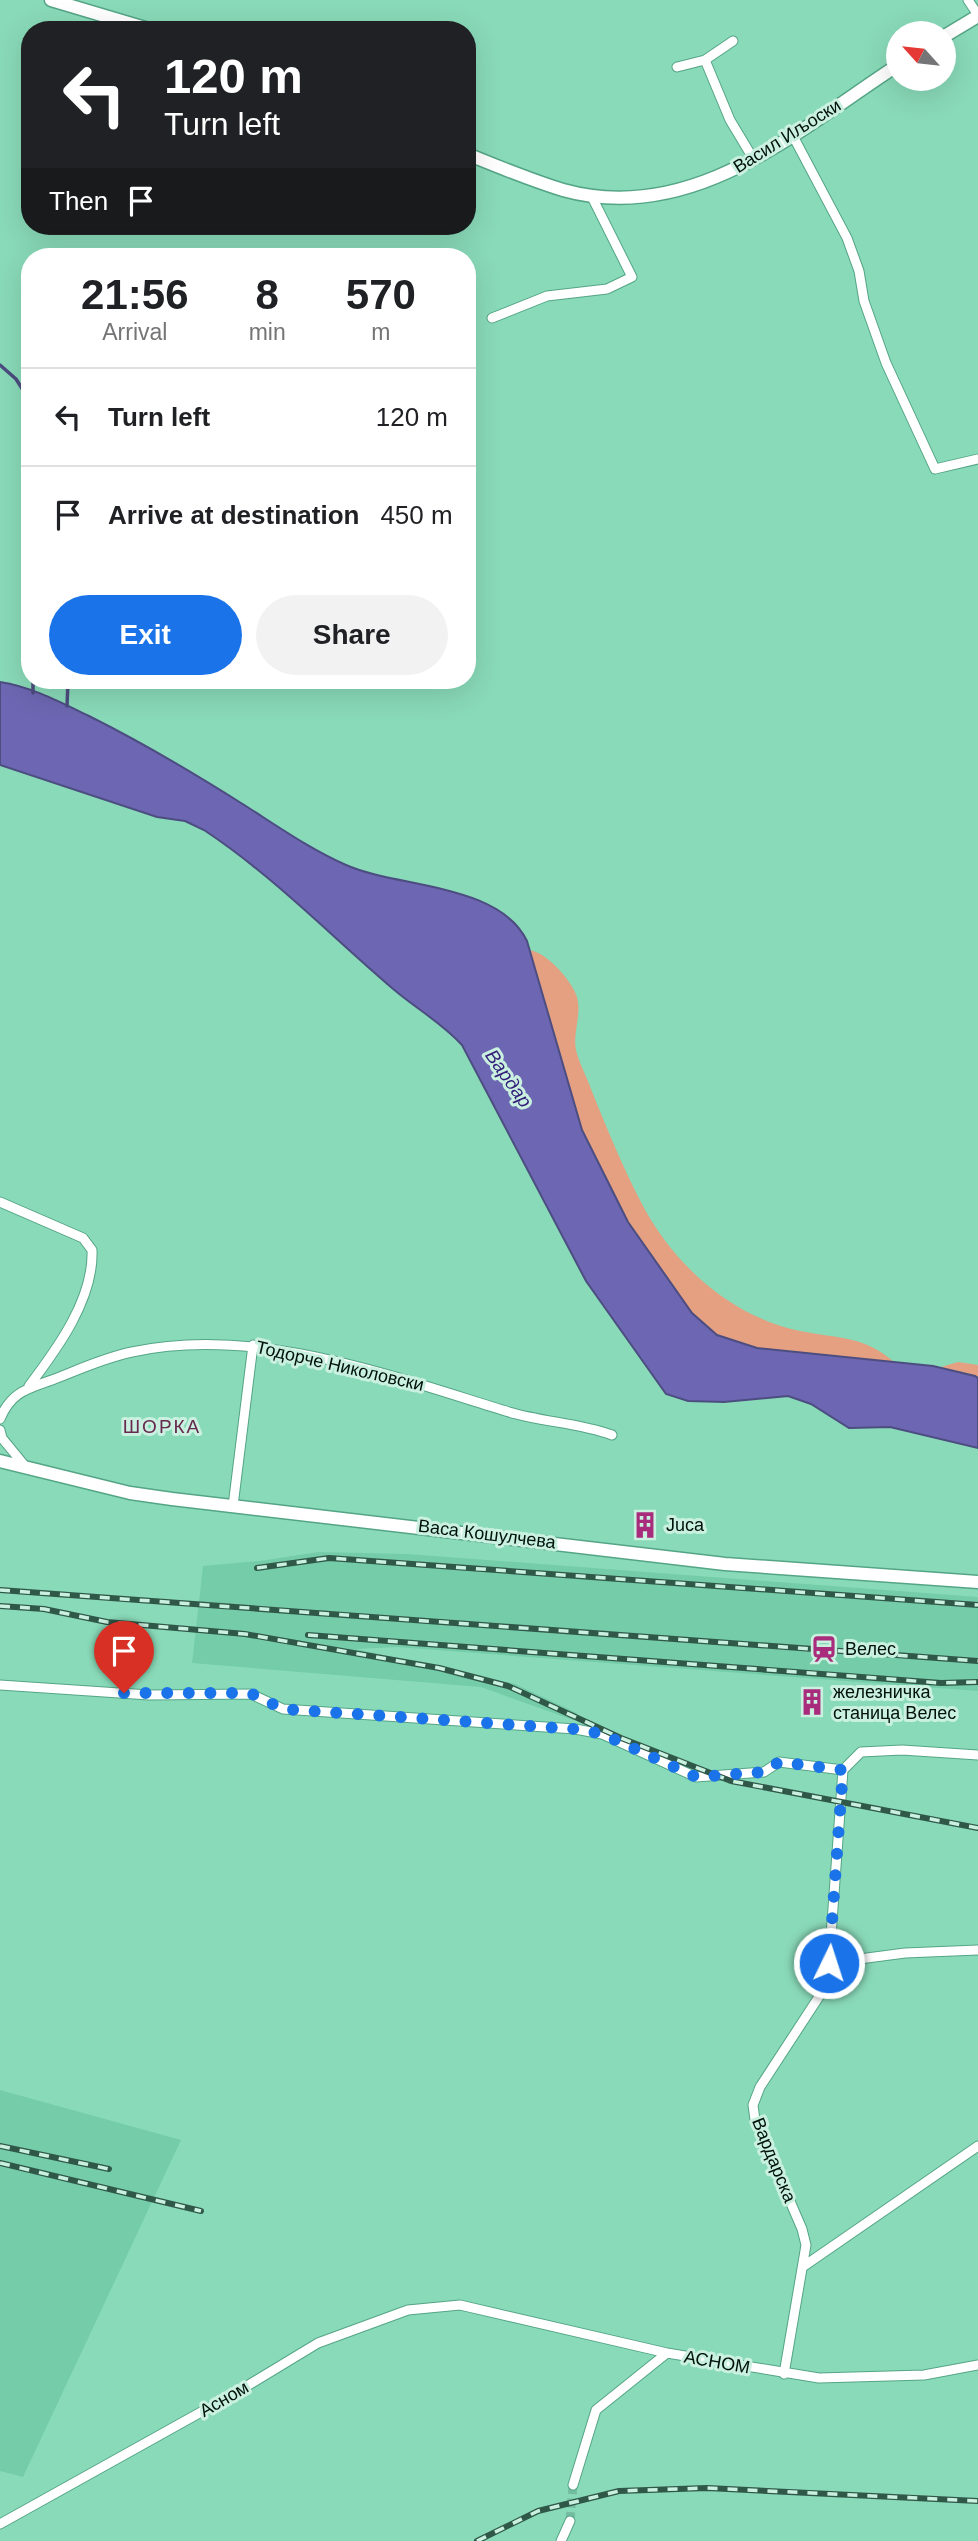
<!DOCTYPE html>
<meta charset="utf-8">
<style>
body{margin:0;font-family:Arial,sans-serif;background:#f2f2f2;color:#202124;height:100vh;display:flex;flex-direction:column;font-size:26px;white-space:nowrap}
*{box-sizing:border-box;margin:0}
p{font-size:23px;color:#757577}
.icon{flex:none;width:38px;height:38px;fill:none;stroke:currentColor;stroke-width:2;stroke-linecap:round;stroke-linejoin:round}
.map{position:relative;flex:1;overflow:hidden}
.drawer{position:absolute;left:21px;top:248px;width:455px;height:441px;display:flex;flex-direction:column;background:#fff;border-radius:28px;box-shadow:0 7px 28px #0002}
.drawer>*{flex:none}
.hud{position:absolute;left:21px;top:21px;width:455px;height:214px;border-radius:28px;box-shadow:0 7px 28px #0002;background:#202124;color:#fff;overflow:hidden}
.needle{width:46px;rotate:297deg}
.controls{position:absolute;left:886px;top:21px;display:grid;gap:14px}
.controls a{display:grid;place-items:center;width:70px;height:70px;border-radius:50%;background:#fff;box-shadow:0 7px 28px #0002;font-size:35px}
.pin{position:absolute;display:grid;place-items:center;width:60px;height:60px;color:#fff;margin:-72px -30px;border-radius:50% 50% 50% 0;rotate:-45deg;box-shadow:0 0 7px #0007}
.pin .icon{rotate:45deg}
.me{position:absolute;width:77px;margin:-38px;rotate:4deg;stroke-linejoin:round;filter:drop-shadow(0 0 5px #0008)}
.turn{display:flex;align-items:center;gap:24px;height:147px;padding:0 28px;font-size:32px}
.turn .icon{width:91px;height:91px;stroke-width:2.5}
.turn b{display:block;font-size:49px;line-height:60px}
.then{display:flex;align-items:center;height:66px;padding:0 28px;background:#0003;gap:14px;font-size:26px}
.eta{display:flex;justify-content:space-evenly;align-items:center;height:119px;text-align:center}
.eta b{font-size:42px;font-weight:700;line-height:49px}
.primary-button{display:flex;gap:14px;margin-top:auto;padding:14px 28px}
.primary-button a{flex:1;height:80px;border-radius:42px;background:#1a73e8;color:#fff;font-size:28px;font-weight:700;line-height:80px;text-align:center}
.primary-button a+a{background:#f2f2f2;color:#202124}
ul{padding:0;list-style:none}
li{display:flex;align-items:center;gap:21px;height:98px;padding:0 28px;border-top:2px solid #e0e0e0}
li div{flex:1}
li b{display:block;font-size:26px}
li em{font-style:normal}
.map>svg:first-child{display:block}
.built{fill:#74cca9}
.green{fill:#e4a080}
.water{fill:#6d66b2;stroke:#4c4d80;stroke-width:2}
.lines{fill:none;stroke-linecap:round;stroke-linejoin:round}
.stream{stroke:#4c4d80;stroke-width:3.5}
.street-tunnel{stroke:#74bc9f;stroke-width:9;stroke-dasharray:9 4.5;stroke-linecap:butt}
.street-casing{stroke:#54a586;stroke-width:11}
.secondary-casing{stroke:#54a586;stroke-width:15}
.street{stroke:#fff;stroke-width:9}
.secondary{stroke:#fff;stroke-width:12}
.rail-casing{stroke:#305848;stroke-width:6}
.rail{stroke:#caf1e0;stroke-width:3.5;stroke-dasharray:10;stroke-linecap:butt}
.route{stroke:#1a73e8;stroke-width:12;stroke-dasharray:0 21.6}
.labels{text-anchor:middle;stroke-width:6;stroke-linejoin:round;paint-order:stroke}
.street-label{font-size:18px;fill:#00120a;stroke:#caf1e0}
.poi-label{font-size:18px;fill:#00120a;stroke:#caf1e0;text-anchor:start}
.water-label{font-size:19px;font-style:italic;fill:#331d79;stroke:#caf1e0}
.neighbourhood-label{font-size:19px;letter-spacing:2px;fill:#67294e;stroke:#caf1e0}
</style>
<div class="map">
<svg width="978" height="2541" viewBox="0 0 978 2541">
<rect width="100%" height="100%" fill="#89dab9"/>
<!-- built -->
<path class="built" d="M318,1552L407,1554L978,1597V1691L397,1647L356,1649L515,1684L577,1713L573,1720L481,1687L192,1663L203,1566L260,1561Z
M0,2090L181,2140L23,2477L0,2471Z"/>
<!-- green -->
<path class="green" d="M529,950C547,953 567,976 575,992C584,1010 572,1032 576,1050C579,1063 587,1077 591,1089C607,1129 623,1168 643,1206C675,1266 732,1317 800,1331C839,1339 863,1335 894,1362L757,1348L717,1335L692,1313L628,1222L582,1130Z
M958,1362L978,1365V1378L941,1367Z"/>
<!-- water -->
<path class="water" d="M0,682C32,687 60,702 89,716C141,742 192,772 241,803C276,825 308,848 346,865C398,888 499,883 527,941L582,1130L628,1222L692,1313L717,1335L757,1348L933,1366L975,1376L978,1378V1448L890,1427L849,1428L811,1404L788,1396L724,1402L688,1401L666,1394L586,1281L462,1045C441,1022 415,1008 392,988C330,935 272,875 204,830L185,821L157,817L0,765Z"/>
<g class="lines">
<!-- stream -->
<path class="stream" d="M0,365L16,379L30,401
M33,693V681
M67,706L68,681"/>
<!-- street-tunnel -->
<path class="street-tunnel" d="M570,2521L573,2485"/>
<defs>
<path id="street" d="M968,0L978,15
M733,41L705,60L730,120L754,160
M677,67L705,60
M793,136L847,238L859,271L864,301L886,363L935,469L978,459
M492,318L547,296L607,289L632,277L591,195
M0,1202L83,1238L92,1250C94,1299 57,1349 29,1386
M0,1419C11,1392 27,1389 52,1380C78,1370 103,1358 132,1352C256,1325 391,1376 509,1412C542,1422 580,1423 612,1435
M0,1430L2,1438L25,1466
M233,1506L253,1345
M0,1685L149,1695L251,1694L283,1709L575,1729L602,1734L696,1777L764,1772L779,1762L843,1770
M829,1963L905,1953L978,1950
M804,2266L978,2146
M784,2374L806,2245L802,2229L755,2120L753,2105L760,2087L822,1992L828,1977L843,1770L861,1752L902,1750L978,1755
M573,2485L596,2410L667,2353
M0,2524L237,2392L318,2343L408,2310L460,2305L667,2353L819,2378L924,2375L978,2365
M561,2541L570,2521"/>
<path id="secondary" d="M51,0L152,30
M943,37L978,16
M467,154C499,167 530,180 563,190C692,226 798,130 898,65
M0,1461L130,1493L172,1499L725,1564L978,1582"/>
</defs>
<!-- street casing -->
<use href="#street" class="street-casing"/>
<!-- secondary casing -->
<use href="#secondary" class="secondary-casing"/>
<!-- street -->
<use href="#street" class="street"/>
<!-- secondary -->
<use href="#secondary" class="secondary"/>
<defs>
<path id="rail" d="M257,1568L329,1558L978,1605
M0,1590L978,1661
M0,1606L44,1609L107,1622L245,1634L439,1668L508,1686L621,1738L731,1781L978,1828
M308,1635L941,1683L978,1682
M0,2146L109,2169
M0,2163L201,2211
M477,2541L538,2511L619,2491L707,2488L978,2501"/>
</defs>
<!-- rail casing -->
<use href="#rail" class="rail-casing"/>
<!-- rail -->
<use href="#rail" class="rail"/>
</g>
<g class="lines">
<!-- route -->
<path class="route" d="M124,1693H250L283,1709L575,1729L602,1734L696,1777L764,1772L779,1762L843,1770L829,1963"/>
</g>
<!-- icons -->
<defs>
<symbol id="building-bare" viewBox="-9 -9 18 18"><path d="M-4-6H4V6H1V3H-1V6H-4ZM-2.5-4.3h1.7v1.8h-1.7ZM.8-4.3h1.7v1.8H.8ZM-2.5-1h1.7V.8h-1.7ZM.8-1h1.7V.8H.8Z" fill="#a92b7b" stroke="#caf1e0" stroke-width="2.5" paint-order="stroke"/></symbol>
<symbol id="station-bare" viewBox="-9 -9 18 18"><path d="M-3-6H3Q5-6 5-4V2Q5 4 3 4L4.5 6H3L1.5 4h-3L-3 6H-4.5L-3 4Q-5 4-5 2V-4Q-5-6-3-6ZM-3.5-4v3h7v-3ZM-3.5 1v1.5H-2V1ZM2 1v1.5H3.5V1Z" fill="#a92b7b" stroke="#caf1e0" stroke-width="2.5" paint-order="stroke"/></symbol>
</defs>
<g fill-rule="evenodd">
<use href="#building-bare" x="626" y="1506" width="38" height="38"/>
<use href="#station-bare" x="805" y="1630" width="38" height="38"/>
<use href="#building-bare" x="793" y="1683" width="38" height="38"/>
</g>
<g class="labels">
<!-- street labels -->
<g class="street-label">
<text transform="translate(787 136) rotate(-32)" y="6">Васил Иљоски</text>
<text transform="translate(340 1366) rotate(13)" y="6">Тодорче Николовски</text>
<text transform="translate(487 1534) rotate(7)" y="6">Васа Кошулчева</text>
<text transform="translate(774 2160) rotate(68)" y="6">Вардарска</text>
<text transform="translate(717 2362) rotate(10)" y="6">АСНОМ</text>
<text transform="translate(224 2399) rotate(-30)" y="6">Асном</text>
</g>
<!-- poi labels -->
<g class="poi-label">
<text x="666" y="1531">Juca</text>
<text x="845" y="1655">Велес</text>
<text x="833" y="1698">железничка<tspan x="833" dy="21">станица Велес</tspan></text>
</g>
<!-- water labels -->
<g class="water-label">
<text transform="translate(509 1078) rotate(55)" y="7">Вардар</text>
</g>
<!-- neighbourhood labels -->
<g class="neighbourhood-label">
<text x="162" y="1433">ШОРКА</text>
</g>
</g>
</svg>
<div class="controls">
<a><svg class="needle" viewBox="-14 -14 28 28"><path d="M0-13l5 13h-10z" fill="#e53935"/><path d="M0 13l5-13h-10z" fill="#757577"/></svg></a>
</div>
<div class="pin" style="left:124px;top:1693px;background:#d93025"><svg class="icon" aria-label="arrive" viewBox="0 0 24 24"><path d="M6 21V4h12l-3 4 3 4H6"/></svg></div>
<svg class="me" style="left:829px;top:1963px" viewBox="-20 -20 40 40"><circle r="17" fill="#1a73e8" stroke="#fff" stroke-width="3"/><path d="M0-11L8 9 0 5-8 9z" fill="#fff"/></svg>
<div class="hud">
<div class="turn"><svg class="icon" aria-label="left" viewBox="0 0 24 24"><path d="M17 20v-9H6M10 6l-5 5 5 5"/></svg><div><b>120 m</b>Turn left</div></div>
<div class="then">Then<svg class="icon" aria-label="arrive" viewBox="0 0 24 24"><path d="M6 21V4h12l-3 4 3 4H6"/></svg></div>
</div>
<section class="drawer">
<div class="eta">
<div><b>21:56</b><p>Arrival</p></div>
<div><b>8</b><p>min</p></div>
<div><b>570</b><p>m</p></div>
</div>
<ul>
<li><svg class="icon" aria-label="left" viewBox="0 0 24 24"><path d="M17 20v-9H6M10 6l-5 5 5 5"/></svg><div><b>Turn left</b></div><em>120 m</em></li>
<li><svg class="icon" aria-label="arrive" viewBox="0 0 24 24"><path d="M6 21V4h12l-3 4 3 4H6"/></svg><div><b>Arrive at destination</b></div><em>450 m</em></li>
</ul>
<div class="primary-button"><a>Exit</a><a>Share</a></div>
</section>
</div>
